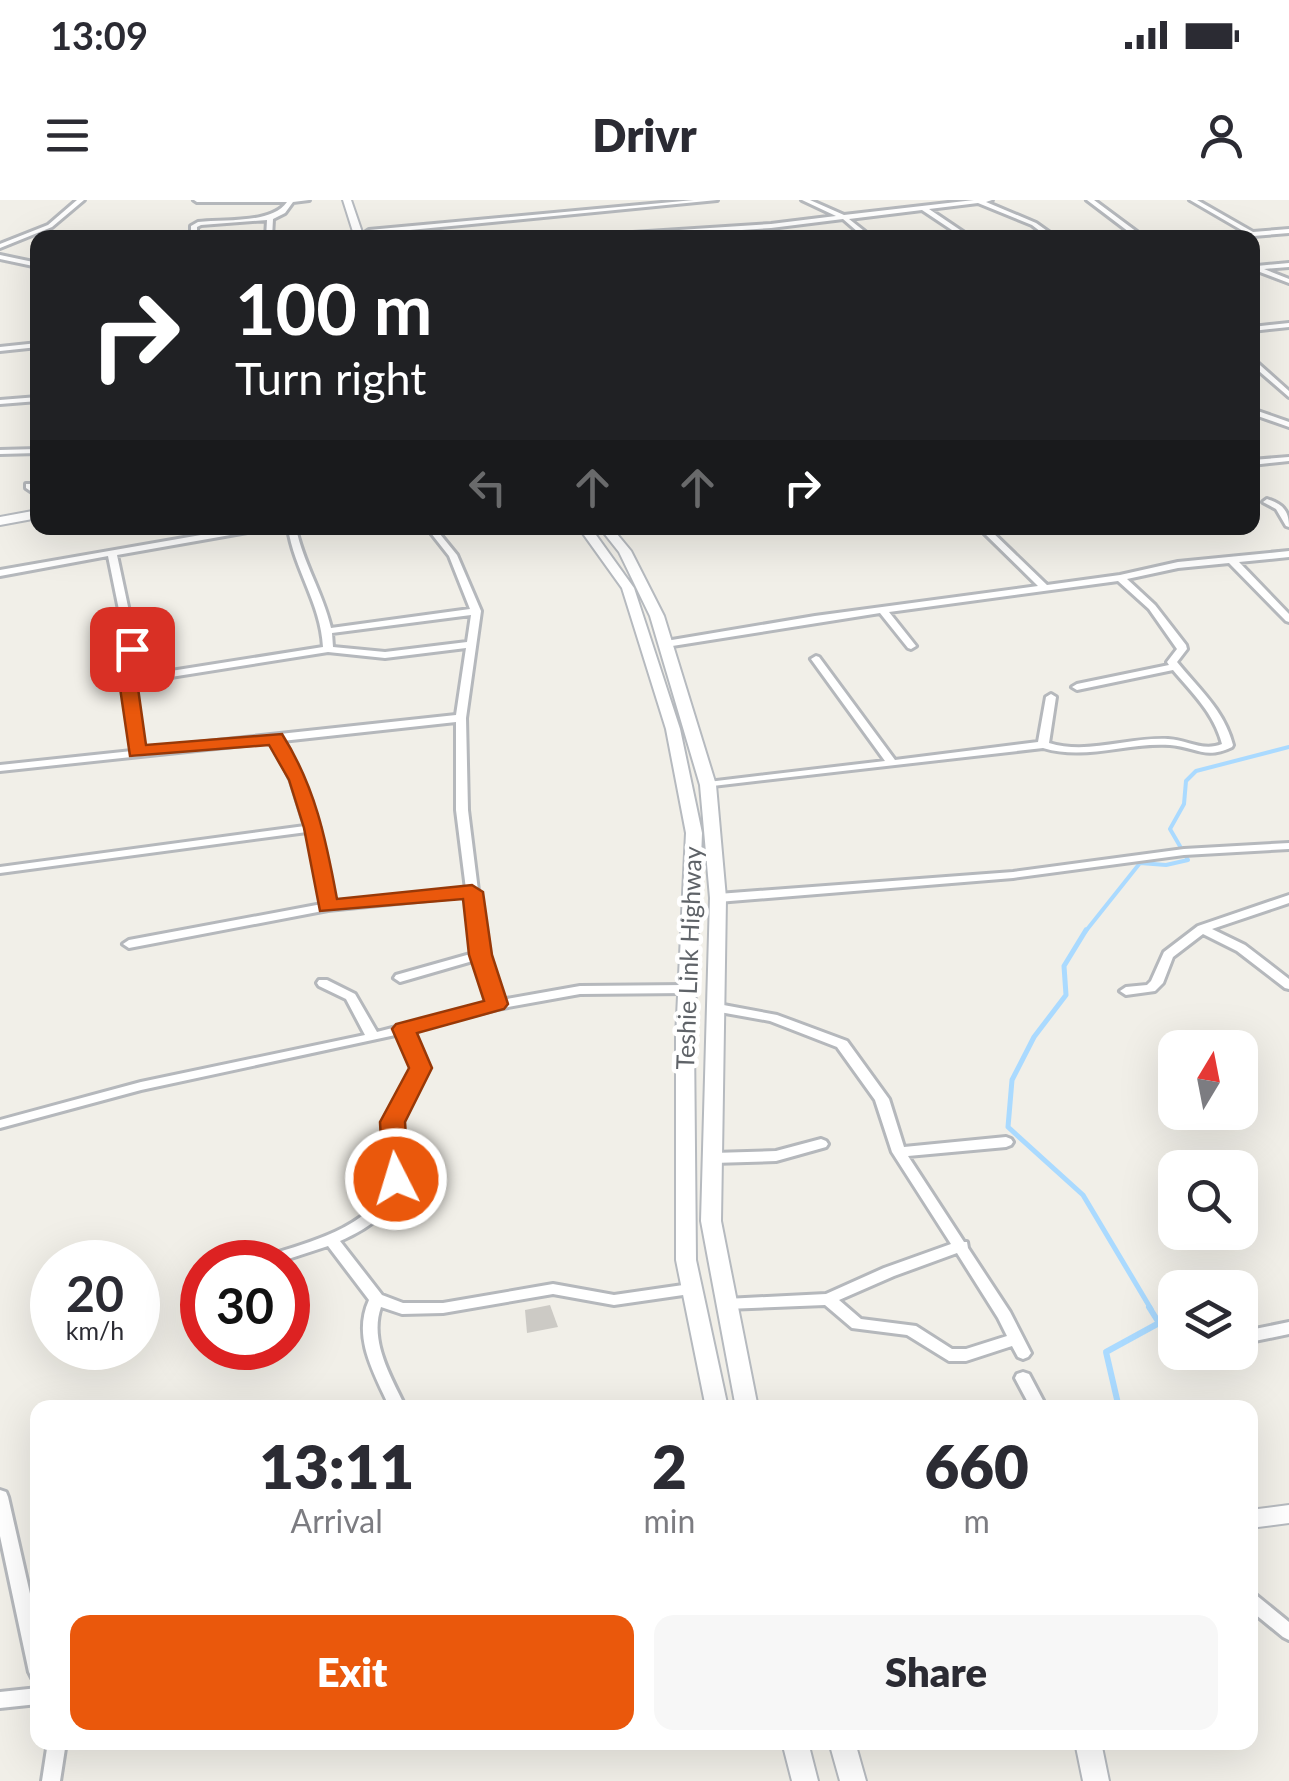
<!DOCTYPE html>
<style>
body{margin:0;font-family:Lato,sans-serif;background:#f7f7f7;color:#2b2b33;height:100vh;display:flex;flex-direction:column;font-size:38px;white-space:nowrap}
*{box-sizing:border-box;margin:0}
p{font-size:32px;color:#7c7c81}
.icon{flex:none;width:55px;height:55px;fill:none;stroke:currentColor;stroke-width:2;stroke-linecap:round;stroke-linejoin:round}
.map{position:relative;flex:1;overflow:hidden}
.details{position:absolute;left:30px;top:1200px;width:1228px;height:350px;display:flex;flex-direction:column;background:#fff;border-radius:20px;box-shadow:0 10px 40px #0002}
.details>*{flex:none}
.guide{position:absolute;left:30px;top:30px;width:1230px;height:305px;border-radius:20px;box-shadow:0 10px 40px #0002;background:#202124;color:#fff;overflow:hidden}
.needle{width:65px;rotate:10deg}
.buttons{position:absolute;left:1158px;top:830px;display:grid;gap:20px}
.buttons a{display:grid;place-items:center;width:100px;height:100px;border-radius:20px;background:#fff;box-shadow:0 10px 40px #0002;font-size:50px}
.speed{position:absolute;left:30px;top:1040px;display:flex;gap:20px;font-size:50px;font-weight:700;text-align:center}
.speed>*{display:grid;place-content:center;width:130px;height:130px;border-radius:50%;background:#fff;box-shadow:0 10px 40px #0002;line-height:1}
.speed small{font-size:25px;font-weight:400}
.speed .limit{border:15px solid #d22;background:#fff;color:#111}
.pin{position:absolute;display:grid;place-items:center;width:85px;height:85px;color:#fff;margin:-42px;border-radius:20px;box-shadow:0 5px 15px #0006}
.me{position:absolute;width:110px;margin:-55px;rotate:355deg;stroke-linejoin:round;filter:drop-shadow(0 0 8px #0008)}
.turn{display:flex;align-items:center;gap:35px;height:210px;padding:0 40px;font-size:45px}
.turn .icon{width:130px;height:130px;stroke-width:2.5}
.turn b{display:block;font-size:70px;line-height:85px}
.lanes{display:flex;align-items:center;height:95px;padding:0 40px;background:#0003;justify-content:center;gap:50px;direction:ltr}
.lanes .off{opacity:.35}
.eta{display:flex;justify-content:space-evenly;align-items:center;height:170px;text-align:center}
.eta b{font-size:60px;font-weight:800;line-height:70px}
.cta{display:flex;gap:20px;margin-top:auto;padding:20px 40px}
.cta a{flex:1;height:115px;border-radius:20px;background:#ea580c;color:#fff;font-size:40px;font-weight:800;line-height:115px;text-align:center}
.cta a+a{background:#f7f7f7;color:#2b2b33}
.status{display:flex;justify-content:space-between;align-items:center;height:70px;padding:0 50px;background:#fff;direction:ltr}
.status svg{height:28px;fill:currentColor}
header{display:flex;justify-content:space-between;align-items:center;height:130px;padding:0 40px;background:#fff;font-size:45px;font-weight:800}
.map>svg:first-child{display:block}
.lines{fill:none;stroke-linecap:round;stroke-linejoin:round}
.stream-far2{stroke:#aadaff;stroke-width:4}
.stream-far1{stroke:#aadaff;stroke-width:5}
.stream{stroke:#aadaff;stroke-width:6}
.building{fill:#cccac5}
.street-casing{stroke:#b5b8bc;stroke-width:6}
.secondary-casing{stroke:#b6babf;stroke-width:4}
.street{fill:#fff;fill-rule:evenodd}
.secondary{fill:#fff;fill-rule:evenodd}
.route{fill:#ea580c;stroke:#983908;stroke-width:2.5}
.labels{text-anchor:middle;stroke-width:9;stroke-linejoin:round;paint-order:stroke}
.street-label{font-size:25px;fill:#5f6368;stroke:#fff}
</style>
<div class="status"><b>13:09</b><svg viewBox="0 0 49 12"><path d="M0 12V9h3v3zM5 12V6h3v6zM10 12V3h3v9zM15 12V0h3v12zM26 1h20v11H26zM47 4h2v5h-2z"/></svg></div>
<header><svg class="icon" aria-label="menu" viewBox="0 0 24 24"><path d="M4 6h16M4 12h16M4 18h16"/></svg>Drivr<svg class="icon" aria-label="person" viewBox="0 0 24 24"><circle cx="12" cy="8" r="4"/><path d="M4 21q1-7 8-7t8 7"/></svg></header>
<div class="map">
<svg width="1289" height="1581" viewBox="0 0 1289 1581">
<rect width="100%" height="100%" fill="#f1efe8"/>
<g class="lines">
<!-- stream-far2 -->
<path class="stream-far2" d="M1085,732L1140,663L1166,665L1188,660L1170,629L1184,604L1186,581L1196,571L1289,547"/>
<!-- stream-far1 -->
<path class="stream-far1" d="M1086,730L1064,766L1066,795L1034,837L1012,880L1008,927L1083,995L1151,1109"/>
<!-- stream -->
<path class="stream" d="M1119,1208L1106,1152L1159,1123L1149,1107"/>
</g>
<!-- building -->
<path class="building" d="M550,1105L558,1127L527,1133L525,1110Z"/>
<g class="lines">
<defs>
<path id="street" d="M77,0H84L52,27L0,48V44L48,25Z
M194,0H309L293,2L285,13L273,19L272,38H266L267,20L201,25L197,27V38H191V26L198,22C224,19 272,24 287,2H197Z
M694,0H717L369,34L366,32L369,30Z
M802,0H810L844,15L974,0H992L986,2L1036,23L1057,38H1049L1032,25L978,3L929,9L972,38H964L922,10L849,19L873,38H865L843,19L771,28L623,38L614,36L617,34L771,24L836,16Z
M1087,0H1094L1145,38H1137Z
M1190,0H1197L1253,32L1289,29V33L1229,38H1195L1245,32Z
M0,55L38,63V67L0,59Z
M1289,63V67L1264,69L1289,79V83L1252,69V64L1257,66Z
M1289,123V127L1252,131V127Z
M38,143V147L0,151V147Z
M1252,158L1289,191V197L1252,165Z
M38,197V201L0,204V200Z
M1252,209L1289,222V227L1252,214Z
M38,249V253L0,254V250Z
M1289,257V261L1252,265V260Z
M26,284H32L38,289V296L26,288Z
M1267,299C1282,304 1289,310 1289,327L1286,326L1276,309L1263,302Z
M241,328H257L253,331L117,355L137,449L133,477L323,447C321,404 294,369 288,328H296C303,363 323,393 331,428L470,409L449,356L427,328H435L457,355L481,411L466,518L468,610L486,755L501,800L580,786L687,785L693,789L687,793L580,794L497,809L411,831L428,868C419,889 401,909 398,931C397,944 402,957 403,970C405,1005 368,1029 340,1041L382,1095L403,1103H443L553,1084L614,1095L690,1084L695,1085L697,1089L695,1093L690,1094L614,1105L553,1094L443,1113L402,1114L381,1107C369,1141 391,1177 406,1208H390C374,1173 352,1137 369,1100L328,1046L279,1062H256L258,1058C298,1046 382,1026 389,977C392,958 381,941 387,923C393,904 407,887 414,868L400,834L141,890L0,928V920L141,882L365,835L346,799L319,786L317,783L319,780H327L355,794L377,832L489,803L476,760L400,782L394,778L396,775L474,753L467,696L328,710L129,748L123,744L129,740L322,704L307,632L0,673V667L305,626L291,581L272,542L0,571V565L132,551L123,481L127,449L108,356L0,376V370ZM471,415L467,442L385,452L333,447L332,433ZM466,448L456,515L142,549L133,483L328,452L385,458ZM456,522V610L466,689L333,702L318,630L320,628L316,625L302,581L282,541Z
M979,328H988L1047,385L1120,375L1178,362L1289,351V357L1239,362L1289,414V422L1286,421L1229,363L1178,368L1127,379L1155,405L1186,445L1187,449L1177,462C1199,489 1224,510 1233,545L1232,547C1205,560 1196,547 1170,545C1126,542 1086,561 1043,548L704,587L703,585L708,582L885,561L811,459L816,456L819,457L895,560L1038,542L1046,497L1051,494L1056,497L1049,543C1088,555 1128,537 1168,539C1188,540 1203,552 1222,544C1214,513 1193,494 1173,470L1077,490L1072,487L1077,484L1169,465L1167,462L1177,449L1149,409L1118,381L889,412L916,446L911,449L908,448L880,413L666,447L661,444L666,441L815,416L1038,386Z
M1289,643V649L1184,655L1013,678L718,702L712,698L718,694L1013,672L1184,649Z
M1289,695V703L1212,729L1245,745L1289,779V789L1285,788L1237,751L1203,734L1173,757L1163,783L1155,791L1126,795L1120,791L1126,787L1147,785L1151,781L1164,752L1198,726Z
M718,804L777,815L847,841L889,899L904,947L1006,937L1011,939L1013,942L1011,945L1006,947L908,956L964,1042H967L968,1048L1010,1112L1031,1153L1028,1157L1023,1159L1018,1157L1012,1146L966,1161H949L907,1135L852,1128L825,1105L726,1109L721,1108L718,1104L721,1100L726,1099L826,1094L884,1068L951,1044L892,952L875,900L837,847L770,821L714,811L712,808L714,805ZM957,1053L998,1118L1007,1136L966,1149H952L916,1126L861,1119L839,1100L894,1076Z
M821,939L826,941L828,944L826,947L776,961L713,963L708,961L706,958L708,955L713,953L776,951Z
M202,1079V1090L196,1089L194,1085L197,1080Z
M1289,1122V1134L1240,1144V1132Z
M1023,1172L1029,1174L1047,1208H1031L1015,1178L1017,1174Z
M0,1290L6,1292L8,1297L38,1429V1480L32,1478L29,1472L0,1336Z
M1250,1393L1256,1395L1289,1422V1440L1283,1437L1250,1410Z
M38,1488V1504L0,1508V1492Z
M48,1542H66L60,1581H42Z"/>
<path id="secondary" d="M343,0H351L364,38H355Z
M38,310V318L0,325V317Z
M579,328H591L634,388L680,529L702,633L694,837L696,1060L728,1208H706L676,1060V837L686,633L666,529L622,388Z
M600,328H612L631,351L664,416L716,585L726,698L721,1021L758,1208H736L701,1021L710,698L700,585L650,416L619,352Z
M1289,1305V1323L1250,1328V1310Z
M782,1542H808L818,1581H792Z
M829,1542H855L866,1581H840Z
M1075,1542H1101L1109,1581H1083Z"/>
</defs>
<!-- street casing -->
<use href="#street" class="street-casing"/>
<!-- secondary casing -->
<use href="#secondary" class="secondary-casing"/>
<!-- street -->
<use href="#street" class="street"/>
<!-- secondary -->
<use href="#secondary" class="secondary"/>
</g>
<!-- route -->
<path class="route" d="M132,444L140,449L137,481L146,545L282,534C315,586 326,639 337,699L472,685L483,692L492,755L508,804L504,809L417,833L432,868L405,922L409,979L405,985L396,988L383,979L380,922L409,868L392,829L396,824L484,801L469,755L463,699L320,711L304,628L289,580L269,545L130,556L119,481L123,449Z"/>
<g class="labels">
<!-- street labels -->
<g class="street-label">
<text transform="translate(689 758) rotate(-88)" y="9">Teshie Link Highway</text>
</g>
</g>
</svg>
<div class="buttons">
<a><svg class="needle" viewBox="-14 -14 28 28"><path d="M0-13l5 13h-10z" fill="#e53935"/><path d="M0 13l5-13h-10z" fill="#7c7c81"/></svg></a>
<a><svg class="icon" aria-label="search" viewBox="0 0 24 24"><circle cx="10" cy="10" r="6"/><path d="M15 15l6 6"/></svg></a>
<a><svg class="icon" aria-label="layers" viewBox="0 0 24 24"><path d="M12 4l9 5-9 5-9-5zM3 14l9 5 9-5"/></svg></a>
</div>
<div class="speed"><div>20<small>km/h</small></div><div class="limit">30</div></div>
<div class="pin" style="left:132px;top:449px;background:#d93025"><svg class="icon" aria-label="arrive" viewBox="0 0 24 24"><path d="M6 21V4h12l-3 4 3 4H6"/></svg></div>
<svg class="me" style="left:396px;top:979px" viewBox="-20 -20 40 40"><circle r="17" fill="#ea580c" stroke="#fff" stroke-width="3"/><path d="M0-11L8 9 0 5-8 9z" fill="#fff"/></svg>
<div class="guide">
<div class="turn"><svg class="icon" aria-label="right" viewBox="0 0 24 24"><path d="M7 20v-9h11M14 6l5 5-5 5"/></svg><div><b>100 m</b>Turn right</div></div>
<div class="lanes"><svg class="icon off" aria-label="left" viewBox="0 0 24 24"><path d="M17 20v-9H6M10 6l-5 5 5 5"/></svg><svg class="icon off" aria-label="ahead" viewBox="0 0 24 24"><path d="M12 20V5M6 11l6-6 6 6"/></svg><svg class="icon off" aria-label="ahead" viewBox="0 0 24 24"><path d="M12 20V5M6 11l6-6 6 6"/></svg><svg class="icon" aria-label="right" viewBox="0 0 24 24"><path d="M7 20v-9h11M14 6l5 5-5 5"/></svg></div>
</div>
<section class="details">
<div class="eta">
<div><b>13:11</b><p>Arrival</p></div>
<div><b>2</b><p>min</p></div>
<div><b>660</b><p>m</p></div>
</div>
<div class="cta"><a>Exit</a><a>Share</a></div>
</section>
</div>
